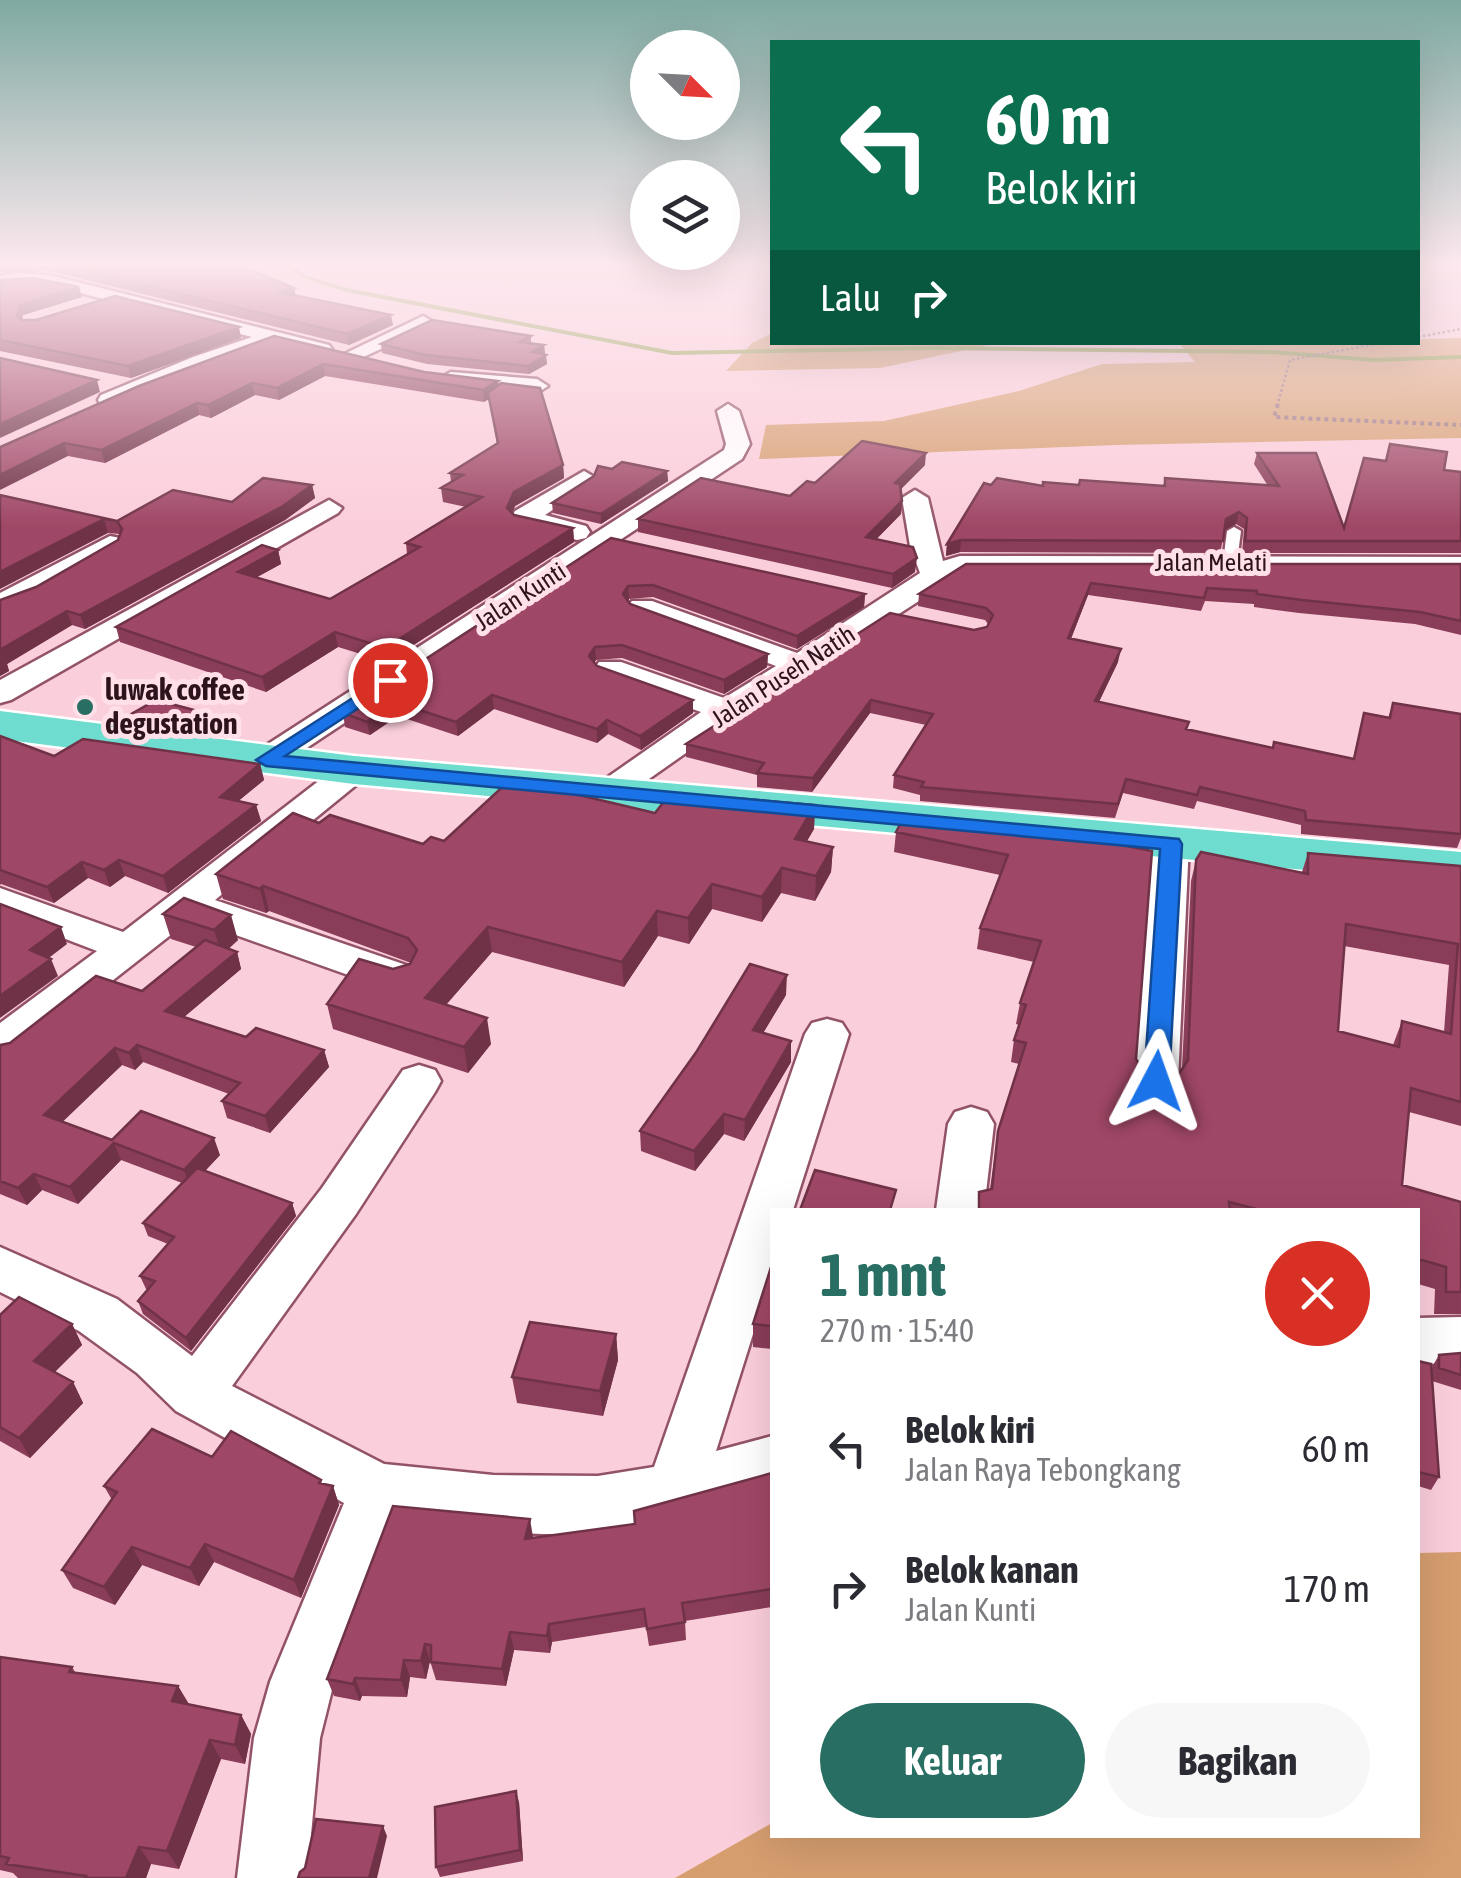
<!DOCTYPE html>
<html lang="id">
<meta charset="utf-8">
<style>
body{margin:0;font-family:"Asap Condensed",sans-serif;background:#f7f7f7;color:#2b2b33;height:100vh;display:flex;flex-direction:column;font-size:38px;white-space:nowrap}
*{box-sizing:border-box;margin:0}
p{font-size:32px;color:#7c7c81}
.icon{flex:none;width:55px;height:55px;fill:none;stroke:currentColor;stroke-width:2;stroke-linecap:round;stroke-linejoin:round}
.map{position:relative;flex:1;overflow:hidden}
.details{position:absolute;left:770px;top:1208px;width:650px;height:630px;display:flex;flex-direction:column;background:#fff;border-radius:0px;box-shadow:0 10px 40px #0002}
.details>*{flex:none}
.banner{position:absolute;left:770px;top:40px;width:650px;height:305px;border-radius:0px;box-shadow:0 10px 40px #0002;background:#0b6e4f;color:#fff;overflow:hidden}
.needle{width:65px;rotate:114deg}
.controls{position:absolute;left:630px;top:30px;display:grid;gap:20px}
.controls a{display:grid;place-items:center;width:110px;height:110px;border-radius:50%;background:#fff;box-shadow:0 10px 40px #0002;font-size:50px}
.pin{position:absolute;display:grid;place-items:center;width:85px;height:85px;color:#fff;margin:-42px;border:5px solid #fff;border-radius:50%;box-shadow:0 2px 10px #0007}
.me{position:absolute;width:110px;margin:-55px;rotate:4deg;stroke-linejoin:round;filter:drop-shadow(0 0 8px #0008)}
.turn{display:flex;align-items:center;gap:35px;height:210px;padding:0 50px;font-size:45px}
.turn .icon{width:130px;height:130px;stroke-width:2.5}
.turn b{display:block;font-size:70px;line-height:85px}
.then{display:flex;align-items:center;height:95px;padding:0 50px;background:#0003;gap:20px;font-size:38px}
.round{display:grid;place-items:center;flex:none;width:105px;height:105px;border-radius:52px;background:#f7f7f7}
.headline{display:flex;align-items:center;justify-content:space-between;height:170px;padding:0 50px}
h1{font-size:60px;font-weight:700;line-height:75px;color:#286e62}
.cta{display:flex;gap:20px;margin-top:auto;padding:20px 50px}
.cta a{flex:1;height:115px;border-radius:60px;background:#286e62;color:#fff;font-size:40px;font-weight:700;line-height:115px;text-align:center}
.cta a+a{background:#f7f7f7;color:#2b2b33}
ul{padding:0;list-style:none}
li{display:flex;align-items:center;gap:30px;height:140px;padding:0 50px}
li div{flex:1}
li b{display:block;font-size:38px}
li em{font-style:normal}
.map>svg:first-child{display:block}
.green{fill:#d69e6f}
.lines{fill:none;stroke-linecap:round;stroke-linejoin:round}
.stream{fill:#83983a;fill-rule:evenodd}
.lane-casing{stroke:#935367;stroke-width:5}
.street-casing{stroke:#935367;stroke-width:5}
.primary-casing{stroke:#fff;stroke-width:5}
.path-far1{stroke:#95717c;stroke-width:2.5;stroke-dasharray:2.5 2.5;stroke-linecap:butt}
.path{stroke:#95717c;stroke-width:4;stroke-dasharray:4 4;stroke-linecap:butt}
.lane{fill:#fff;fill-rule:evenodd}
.street{fill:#fff;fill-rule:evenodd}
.primary{fill:#6edcce;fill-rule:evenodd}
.wall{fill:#893d58;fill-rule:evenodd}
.shaded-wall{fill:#6f3247}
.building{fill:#9f4766;stroke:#6f3247;stroke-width:2.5;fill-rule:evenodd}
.route{fill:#1a73e8;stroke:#114b97;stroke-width:2.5}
.poi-dot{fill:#286e62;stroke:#ffe0e8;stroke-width:4}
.labels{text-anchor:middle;stroke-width:10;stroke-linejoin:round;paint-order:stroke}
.far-street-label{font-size:25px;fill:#2d131c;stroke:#ffe0e8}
.poi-label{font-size:30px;font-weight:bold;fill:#2d131c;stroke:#ffe0e8;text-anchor:start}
</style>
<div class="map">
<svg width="1461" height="1878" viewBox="0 0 1461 1878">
<rect width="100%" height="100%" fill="#fbcedb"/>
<!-- green -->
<path class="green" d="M772,333V342L999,343L880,368L726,371L752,343Z
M1461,338V438L1115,445L759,459L766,425L884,421L1019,391L1102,364L1195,362L1179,343L1418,342V339Z
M1461,1552V1878H675L772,1823V1835H1418V1553Z"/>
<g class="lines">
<!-- stream -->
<path class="stream" d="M286,265H292L307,276L347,288L672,351L936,346L1272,350L1374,358L1461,355V359L1374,362L1272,354L936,350L672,355L346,292L303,278Z"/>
<defs>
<path id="lane" d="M1234,527L1241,531L1237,562L1230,566L1223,562L1227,531Z"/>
<path id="street" d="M16,273L49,275L329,345L332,349L322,355L275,343L207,365L109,407L101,405L98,400L101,395L193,357L252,337L49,285L16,283L0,288V276Z
M423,316L433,322L430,326L357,360H343L340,356Z
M451,372L537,379L548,386L537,393L443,383L440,378Z
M728,404L739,411L750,444L742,459L278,767H254L249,760L254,753L724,450L726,444L717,411Z
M584,471L596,478L593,483L545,515L586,526L590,532L586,538L577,540L515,523L511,517L515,511Z
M915,490L928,498L943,561L960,556L1461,557V573L964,572L720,729L619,800L607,804L595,800L589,793L595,786L701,712L599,676L594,669L599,662H621L724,698L776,666L632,613L627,607L632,601H652L797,653L920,573L910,546L902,498Z
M329,500L342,508L338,513L11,700L0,703V680Z
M110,536L120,538L123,544L120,550L39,598L0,612V593Z
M354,760L366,763L371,770L366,777L215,900L412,967L418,977L412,987L397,991L382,987L191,919L15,1057L0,1061V1023L97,951L0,914V888L123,932L342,763Z
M1171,832L1184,835L1189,843L1178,1081L1172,1092L1156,1097L1140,1092L1134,1081L1153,843L1158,835Z
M827,1019L842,1023L849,1034L793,1210H772V1274L716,1451L772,1436V1488C716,1505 660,1523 602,1531C537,1540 461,1527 396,1520L334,1682L320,1738L307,1878H237L254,1738L270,1682L344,1503L176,1411L137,1373L79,1331L0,1292V1247L117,1299L192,1356L322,1188L403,1070L419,1065L435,1070L441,1081L435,1092L356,1214L232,1386L384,1464L493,1475L598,1476L654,1467L805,1034L812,1023Z
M971,1107L987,1112L994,1124L984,1210H936L948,1124L955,1112Z
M1461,1317V1363L1418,1364V1318Z"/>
<path id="primary" d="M0,711L354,756L1461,852V884L354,784L0,739Z"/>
</defs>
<!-- lane casing -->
<use href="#lane" class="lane-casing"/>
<!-- street casing -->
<use href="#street" class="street-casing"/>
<!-- primary casing -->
<use href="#primary" class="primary-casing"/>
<!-- path-far1 -->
<path class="path-far1" d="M1418,337L1461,329
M1277,406L1290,360L1387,342"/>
<!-- path -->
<path class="path" d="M1278,404L1274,417L1461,425"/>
<!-- lane -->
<use href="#lane" class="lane"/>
<!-- street -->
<use href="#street" class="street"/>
<!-- primary -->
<use href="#primary" class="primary"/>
</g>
<!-- wall -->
<path class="wall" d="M0,265H240L294,288L296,296L393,325L349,345L50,271L0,272Z
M0,280L82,297L23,315L22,320L241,338L131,378L0,351Z
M274,336L424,372L498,381L499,385L563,465L564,478L515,506L512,513L514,515L573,528L574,542L387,662L338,647L266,692L120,642L116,627L278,550L281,564L257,577L330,599L407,554L406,543L466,507L443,502L441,488L451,482L450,473L497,444L489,399L484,402L325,376L279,400L255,395L211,418L199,415L105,463L68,456L0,447Z
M531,336V343L544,345L547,364L529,374L427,364L382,353L381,344Z
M1257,453L1344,528L1444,470L1461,472V553H1242L1244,529L1236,524L1225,530L1220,553L960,552L946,556L947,544L991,485L1163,486L1165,478L1268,486L1254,464Z
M925,465L900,490L902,501L901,514L876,539L915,572L892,588L638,532V519L790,496L815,483Z
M612,469L667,471L668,481L601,524L553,513L552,503Z
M312,485L315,498L285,520L85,629L72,625L7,664L9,671L0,676V600L36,587L118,540L120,534L108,533L0,495L117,521L232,502Z
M611,538L865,594L864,607L797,649L653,597L629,599L628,601L630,604L768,654L767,667L724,694L622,658L596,660L594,663L597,666L693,700V713L641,750L608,734L597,743L494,709L458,736L398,716L370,735L345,727L343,713Z
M966,564H1461V635L1415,624L1299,613L1254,607V604L1205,601L1201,611L1088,595L1071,639L1118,662L1099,702L1187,730L1273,748L1353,759L1364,713L1388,718L1393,703L1461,714V838L1457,848L1301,834V825L1197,801L1194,809L1123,793L1115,818L920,801V795L893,788L894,775L926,725L870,713L812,792L757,787V775L686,757V744L974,630L987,627L988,624L985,620L918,606L919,594Z
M133,713L209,714L212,725L200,733L137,725Z
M0,736L54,756L260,764L264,780L238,801L256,805L261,821L168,893L125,876L110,887L88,878L54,903L1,884L0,885Z
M815,805L814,829L807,841L833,847L831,872L815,901L781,893L762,922L712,909L689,944L658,936L624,987L492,952L446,1005L491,1044L468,1073L333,1029L327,1004L393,969L411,963L269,911L266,913L223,899L216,874L319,823L423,844L655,813L728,807Z
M896,832L1106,842L1136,1059L1145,1074L1163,1079L1179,1074L1182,1069L1191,881L1196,860L1302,872L1308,853L1461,866V1126L1409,1112L1402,1185L1461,1202V1314H1434L1435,1289L1418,1284V1210H979L990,1189L998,1131L1019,1064L1011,1062L1014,1040L1019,1025L1016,1024L1020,1003L1034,962L977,949L980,928L1000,875L894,852ZM1344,946L1449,965L1444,1032L1402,1021L1393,1045L1338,1031Z
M184,898L238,940L228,949L237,952L241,969L184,1017L246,1037L324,1050L329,1067L270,1133L227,1118L222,1101L229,1094L143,1062L135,1070L122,1065L62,1121L112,1140L220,1155L205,1171L292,1203L296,1216L191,1351L143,1314L138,1301L148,1290L146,1289L140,1276L168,1244L148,1236L143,1223L182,1183L121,1160L78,1204L42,1190L27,1205L0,1194V1045L10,1043L142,991L196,947L171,939L163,914Z
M786,995L763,1033L791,1041V1062L744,1141L724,1134L695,1171L641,1151L640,1131Z
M772,1264V1349L753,1347V1324Z
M0,1315L72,1324L82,1345L54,1372L73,1382L83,1403L30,1458L0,1441Z
M616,1334L618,1360L603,1416L517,1403L512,1377Z
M1461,1353V1390L1432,1381L1439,1477L1431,1490L1418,1486V1361L1432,1376V1367L1439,1355Z
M212,1457L321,1480L322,1484L333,1486L339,1505L301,1598L214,1562L199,1586L142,1565L115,1605L73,1588L62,1570L112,1500L104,1486Z
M772,1473V1607L685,1621L686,1640L649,1646L646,1627L552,1642L550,1653L514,1650L506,1686L436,1680L430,1661L426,1679L410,1677L407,1697L362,1696L360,1701L334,1696L327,1679L533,1538L635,1524Z
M0,1657L72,1667L75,1672L178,1686L189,1704L241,1715L251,1734L245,1764L221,1759L179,1869L151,1864L146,1878H18L13,1873L0,1870Z
M519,1802L523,1861L440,1877L436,1867Z"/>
<!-- shaded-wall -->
<path class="shaded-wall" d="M79,287L82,297L23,315L20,327L17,316L20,305Z
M294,288L296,298L278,292Z
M391,315L393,325L349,345L347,334Z
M239,327L241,338L131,378L128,366Z
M544,345V354L532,352Z
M546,355L547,364L529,374L528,366Z
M323,364L325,376L279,400L277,388Z
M97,380L100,392L0,438V424Z
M498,381L499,392L484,402L483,390Z
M252,383L255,395L211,418L208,405Z
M197,403L199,415L105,463L101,450Z
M64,443L68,456L0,490V475Z
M926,453L925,465L894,496L895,483Z
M563,465L564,478L515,506L509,521L507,508L514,492Z
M667,471L668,481L601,524V514Z
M312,485L315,498L285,520L85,629L80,615Z
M902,501L901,514L865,551L866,537Z
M1239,512L1236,524L1223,531L1226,519Z
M104,519L108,533L0,589V572Z
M573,528L574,542L387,662L385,648Z
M961,540L960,552L946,556L947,544Z
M278,550L281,564L241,586L238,572Z
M917,558L915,572L892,588L893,574Z
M1091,583L1088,595L1066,651L1068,638Z
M628,586L629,599L623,607V594Z
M865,594L864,607L797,649V636Z
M67,611L72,625L7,664L9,671L0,676V650Z
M335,632L338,647L266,692L262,677Z
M595,647L596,660L590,669L589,656Z
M1121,649L1118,662L1093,714L1095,701Z
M768,654L767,667L724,694V680Z
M492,695L494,709L458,736L456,722Z
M693,700V713L641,750L640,736Z
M871,700L870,713L812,792L813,778Z
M395,702L398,716L370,735L367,722Z
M209,714L212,725L200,733L197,721Z
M607,720L608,734L597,743V729Z
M260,764L264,780L224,813L220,797Z
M256,805L261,821L168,893L163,876Z
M815,805L814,829L794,863L795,839Z
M833,847L831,872L815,901L816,876Z
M119,860L125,876L110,887L104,870Z
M82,862L88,878L54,903L47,887Z
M782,868L781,893L762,922V897Z
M712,884V909L689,944L688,918Z
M263,886L269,911L266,913L260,889Z
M657,911L658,936L624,987L622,962Z
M231,915L238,940L222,955L214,930Z
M61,927L67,944L37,967L30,950Z
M488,927L492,952L429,1024L425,998Z
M237,952L241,969L171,1028L165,1011Z
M51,959L58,976L0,1018V996Z
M787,975L786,995L753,1050V1030Z
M487,1018L491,1044L468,1073L464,1047Z
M791,1041V1062L744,1141L745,1120Z
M137,1045L143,1062L135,1070L129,1053Z
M115,1048L122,1065L52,1132L44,1115Z
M324,1050L329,1067L270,1133L265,1116Z
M724,1114V1134L695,1171L694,1151Z
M214,1138L220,1155L190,1187L184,1170Z
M114,1143L121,1160L78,1204L70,1187Z
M34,1174L42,1190L27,1205L18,1188Z
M292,1203L296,1216L191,1351L186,1338Z
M72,1324L82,1345L45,1382L34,1361Z
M616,1334L618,1360L603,1416L600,1391Z
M73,1382L83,1403L30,1458L19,1438Z
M333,1486L339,1505L301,1598L294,1580Z
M530,1519L533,1537L525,1539Z
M205,1544L214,1562L199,1586L190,1568Z
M132,1547L142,1565L115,1605L104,1587Z
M549,1624L552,1642L550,1653L547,1636Z
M510,1632L514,1650L506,1686L502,1669Z
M425,1644L430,1661L426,1679L421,1661Z
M404,1660L410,1677L407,1697L401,1680Z
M355,1678L362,1696L360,1701L353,1684Z
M178,1686L189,1705L172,1701Z
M241,1715L251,1734L245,1764L235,1745Z
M210,1740L221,1759L179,1869L167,1851Z
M516,1791L519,1802L523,1861L520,1850Z
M383,1826L387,1836L377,1878H369Z
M139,1847L151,1864L146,1878H126Z"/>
<!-- building -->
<path class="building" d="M62,265H240L294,288L278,292L391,315L347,334Z
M33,278L79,287L20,305L17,316L21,320H36L115,296L239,327L128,366L0,340V280Z
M432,320L531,336L520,342L544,345L532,352L546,355L528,366L425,355L381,344Z
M274,336L424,372L498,381L483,390L323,364L277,388L252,383L208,405L197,403L101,450L64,443L0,475V447L139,386Z
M0,358L97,380L0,424Z
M501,383L540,388L563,465L514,492L507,508L514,515L573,528L385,648L335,632L262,677L116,627L262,545L278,550L238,572L330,599L420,547L406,543L482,497L441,488L463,475L450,473L498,443L488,393Z
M862,441L926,453L895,483L900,484L902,501L866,537L913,547L917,558L893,574L638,519L701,478L790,496L807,481L815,483Z
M1390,444L1447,452L1444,470L1461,472V541H1245L1247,518L1239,512L1226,519L1223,541L961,540L947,544L984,483L991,485L997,478L1043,486V482L1079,485L1080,480L1165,486V478L1279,486L1257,453H1316L1344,528L1364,458L1386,461Z
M622,462L667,471L601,514L552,503L594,476L598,466L612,469Z
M263,478L312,485L283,506L80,615L67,611L0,650V600L36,587L118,540L122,529L117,521L104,519L0,572V495L117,521L173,490L232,502Z
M611,538L865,594L797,636L653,585L628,586L623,594L630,604L768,654L724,680L622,645L595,647L589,656L597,666L693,700L640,736L607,720L597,729L492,695L456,722L395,702L367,722L343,713Z
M966,564H1461V621L1420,612L1302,600L1257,594V591L1207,588L1204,598L1091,583L1068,638L1121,649L1095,701L1189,722L1186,729L1273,748L1274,742L1354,759L1364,713L1390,718L1393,703L1461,714V834L1306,820L1305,811L1200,787L1197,795L1126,779L1118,804L921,787L924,782L894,775L933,714L871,700L813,778L757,773L764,763L686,744L890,613L974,630L987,627L993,615L986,608L919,594Z
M156,700L209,714L197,721L133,713Z
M0,736L54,756L83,739L260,764L220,797L256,805L163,876L119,860L104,870L82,862L47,887L0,870Z
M511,779L655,813L670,794L728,807L734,798L815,805L795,839L833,847L816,876L782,868L762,897L712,884L688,918L657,911L622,962L488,927L425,998L487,1018L464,1047L327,1004L359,959L393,969L410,964L417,950L408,938L263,886L260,889L216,874L293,813L319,823L330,815L423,844L431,837L444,841Z
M904,817L1108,835L1106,842L1152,851L1136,1059L1145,1074L1163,1079L1179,1074L1188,1060L1196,860L1201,852L1308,874V853L1461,866V1102L1411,1088L1402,1185L1461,1202V1292H1446V1267L1418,1259V1210H1260L1229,1202L1230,1210H979V1192L992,1189L998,1131L1026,1043L1014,1040L1026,1005L1020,1003L1041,941L980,928L1008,855L896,832ZM1346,924L1458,944L1451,1034L1402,1021L1399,1047L1338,1031Z
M184,898L231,915L214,930L163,914Z
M0,904L61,927L30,950L51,959L0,996Z
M205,940L237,952L165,1011L246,1037L256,1028L324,1050L265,1116L222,1101L240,1083L137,1045L129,1053L115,1048L44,1115L112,1140L141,1111L214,1138L184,1170L114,1143L70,1187L34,1174L18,1188L0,1181V1045L10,1043L96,976L142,991Z
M750,964L787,975L753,1030L791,1041L745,1120L724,1114L694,1151L640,1131L697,1051Z
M197,1168L292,1203L186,1338L138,1301L155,1281L140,1276L174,1237L143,1223Z
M815,1170L896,1190L890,1210H800Z
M772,1264V1326L753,1324Z
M19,1297L72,1324L34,1361L73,1382L19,1438L0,1427V1315Z
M530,1322L616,1334L600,1391L512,1377Z
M1461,1353V1375L1439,1368V1355Z
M1418,1361L1431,1364L1439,1477L1418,1472Z
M152,1429L212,1457L231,1431L321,1480L319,1483L333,1486L294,1580L205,1544L190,1568L132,1547L104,1587L62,1570L117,1492L104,1486Z
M772,1473V1589L682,1603L685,1622L647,1629L644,1609L549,1624L547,1636L510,1632L502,1669L431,1662V1645L425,1644L421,1661L404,1660L401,1680L355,1678L353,1684L327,1679L393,1506L530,1519L525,1539L635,1524L634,1511Z
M0,1657L72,1667L69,1672L178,1686L172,1701L241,1715L235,1745L210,1740L167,1851L139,1847L126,1878H85L86,1876L6,1864L9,1858L0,1856Z
M516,1791L520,1850L436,1867L435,1807Z
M316,1819L383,1826L369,1878H298L300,1872L305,1868Z"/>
<!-- sky -->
<linearGradient id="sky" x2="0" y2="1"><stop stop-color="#7fa9a2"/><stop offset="0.5" stop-color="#fde9ef"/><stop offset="1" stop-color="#fde9ef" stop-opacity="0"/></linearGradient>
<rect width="1461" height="528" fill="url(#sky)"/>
<!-- route -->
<path class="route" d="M390,674L397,676V683L285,756L1179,839L1182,844L1169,1081L1165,1087H1147L1144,1081L1160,849L266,766L256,760Z"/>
<!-- markers -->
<circle class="poi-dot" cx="85" cy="707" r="10"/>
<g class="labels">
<!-- far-street labels -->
<g class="far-street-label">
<text x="1211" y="571">Jalan Melati</text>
<text transform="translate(520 596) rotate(-33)" y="9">Jalan Kunti</text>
<text transform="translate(783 676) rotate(-33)" y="9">Jalan Puseh Natih</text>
</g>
<!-- poi labels -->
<g class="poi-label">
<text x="105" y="700">luwak coffee<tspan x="105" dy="34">degustation</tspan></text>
</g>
</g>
</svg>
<div class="controls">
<a><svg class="needle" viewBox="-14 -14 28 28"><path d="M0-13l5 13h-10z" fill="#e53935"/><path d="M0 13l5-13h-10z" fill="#7c7c81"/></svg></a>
<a><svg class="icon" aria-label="layers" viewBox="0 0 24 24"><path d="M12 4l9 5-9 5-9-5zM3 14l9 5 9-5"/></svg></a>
</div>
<div class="pin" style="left:390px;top:680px;background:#d93025"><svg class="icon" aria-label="arrive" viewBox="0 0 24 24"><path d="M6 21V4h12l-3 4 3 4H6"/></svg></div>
<svg class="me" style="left:1156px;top:1081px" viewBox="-20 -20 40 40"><path d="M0-17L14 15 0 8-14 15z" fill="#1a73e8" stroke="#fff" stroke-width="4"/></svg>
<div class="banner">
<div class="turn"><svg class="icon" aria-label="left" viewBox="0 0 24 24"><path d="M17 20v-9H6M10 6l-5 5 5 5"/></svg><div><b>60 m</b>Belok kiri</div></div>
<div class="then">Lalu<svg class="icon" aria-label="right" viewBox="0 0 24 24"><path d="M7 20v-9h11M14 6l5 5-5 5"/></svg></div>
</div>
<section class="details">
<div class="headline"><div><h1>1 mnt</h1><p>270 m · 15:40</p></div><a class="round" style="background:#d93025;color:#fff"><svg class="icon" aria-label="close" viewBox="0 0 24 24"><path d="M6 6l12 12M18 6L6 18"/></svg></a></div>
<ul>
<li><svg class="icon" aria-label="left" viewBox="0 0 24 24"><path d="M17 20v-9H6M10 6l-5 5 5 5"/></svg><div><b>Belok kiri</b><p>Jalan Raya Tebongkang</p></div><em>60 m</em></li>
<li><svg class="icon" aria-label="right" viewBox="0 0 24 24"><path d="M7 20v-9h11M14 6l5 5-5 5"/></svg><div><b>Belok kanan</b><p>Jalan Kunti</p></div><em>170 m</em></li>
</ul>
<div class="cta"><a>Keluar</a><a>Bagikan</a></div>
</section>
</div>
